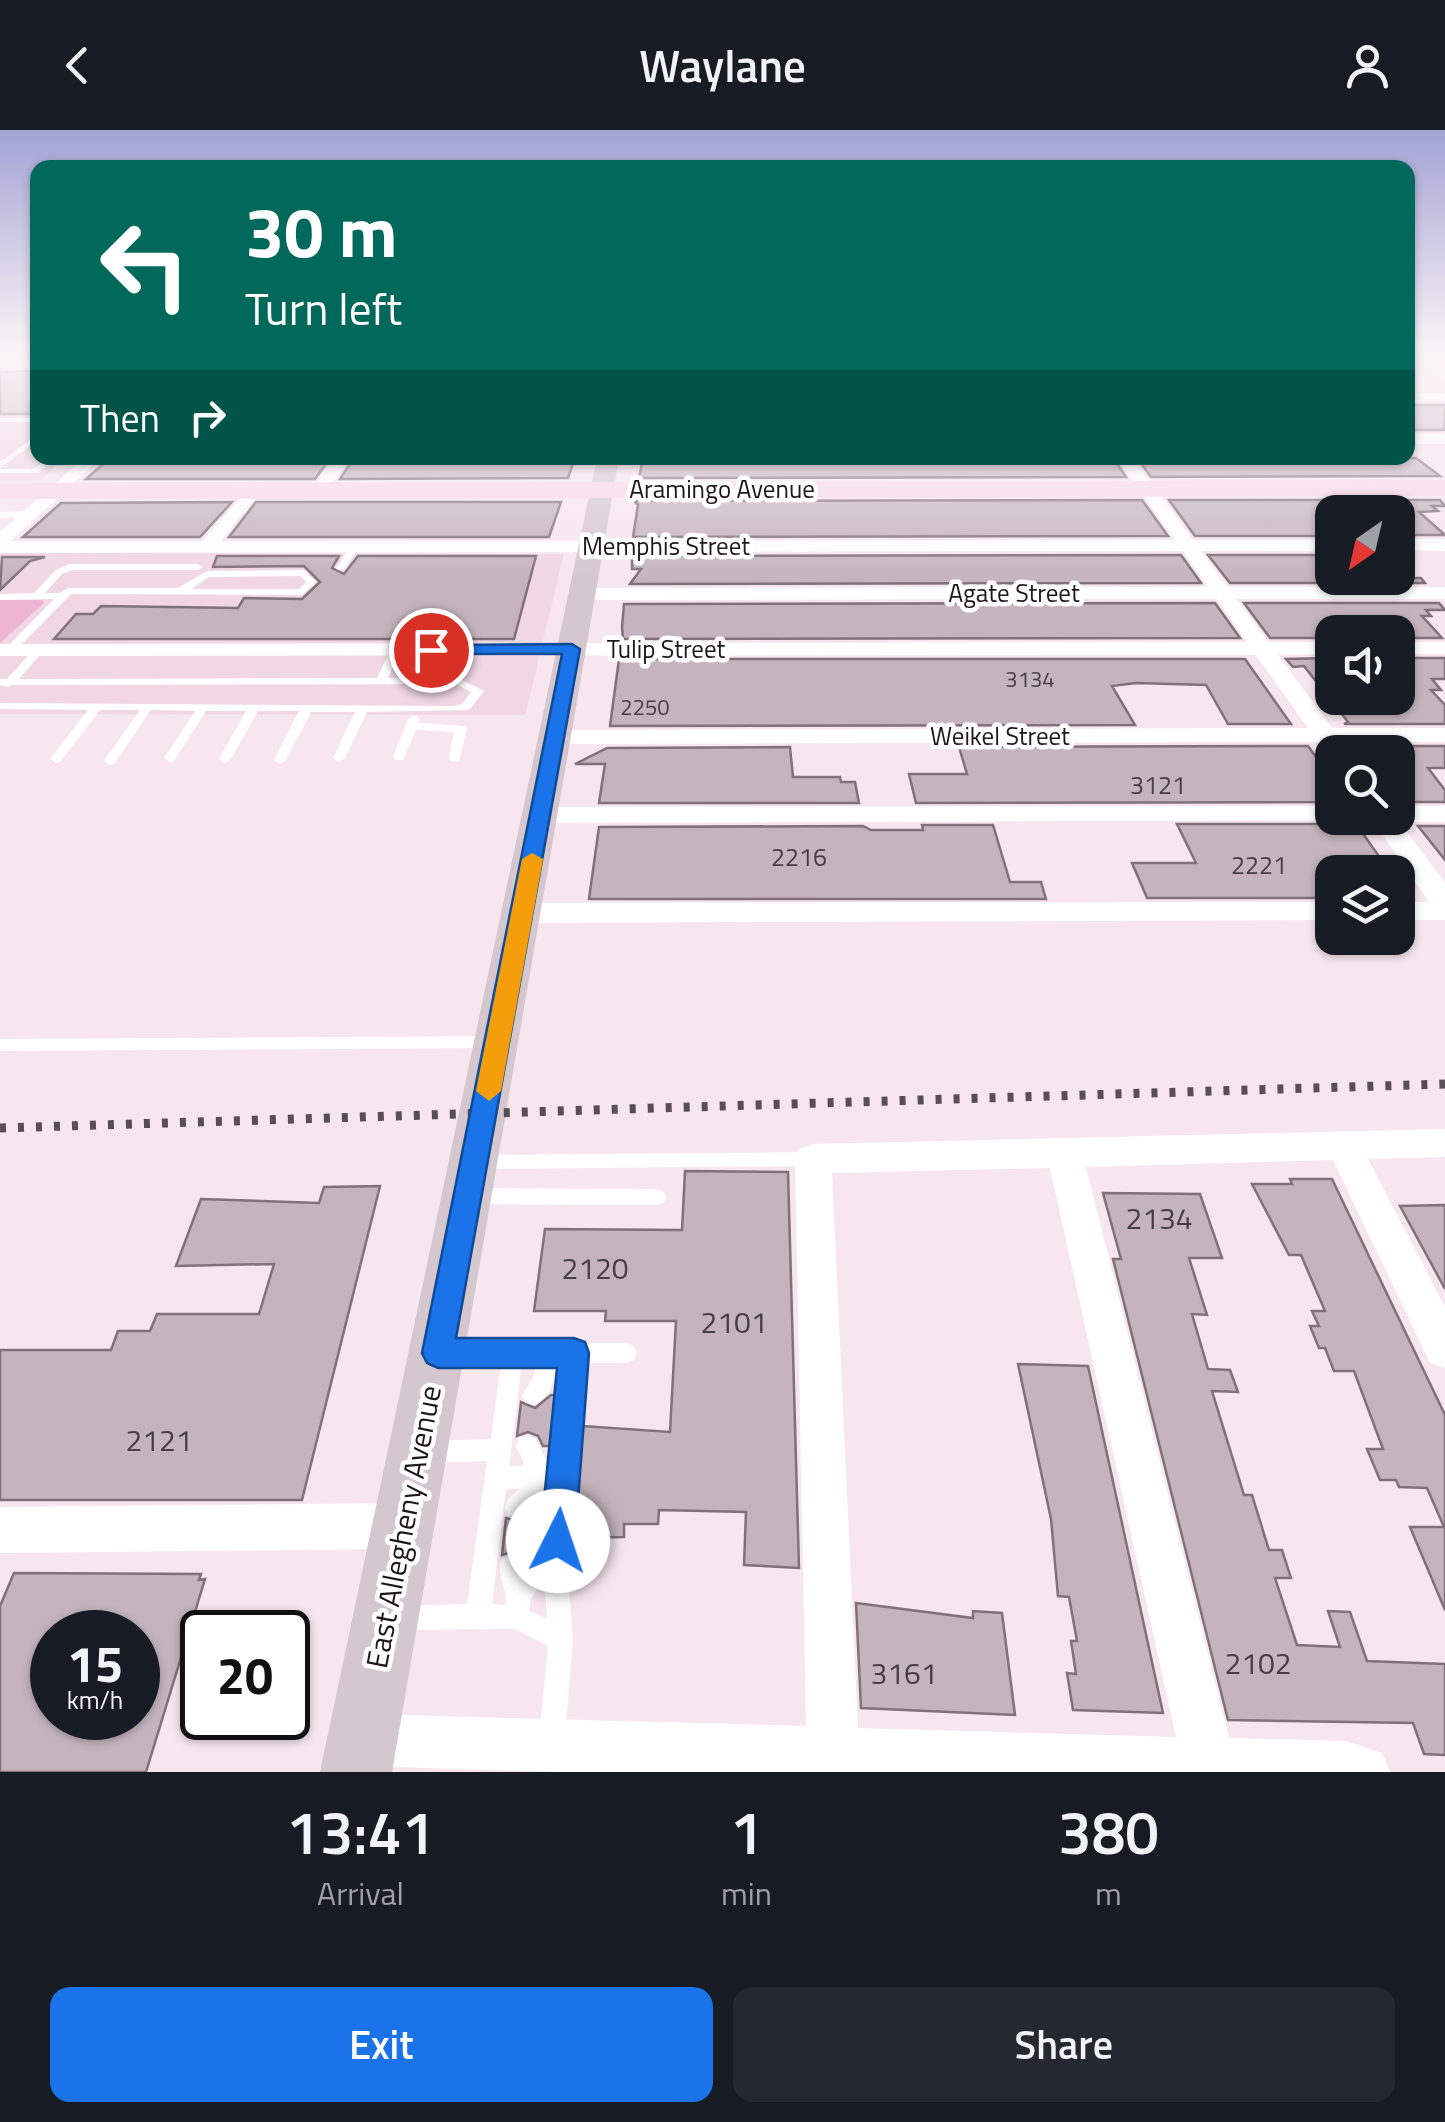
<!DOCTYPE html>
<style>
body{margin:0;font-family:"Titillium Web",sans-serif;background:#242831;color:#f1f3f6;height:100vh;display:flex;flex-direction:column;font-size:38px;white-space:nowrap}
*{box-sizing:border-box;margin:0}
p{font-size:32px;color:#9ea1a6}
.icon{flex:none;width:55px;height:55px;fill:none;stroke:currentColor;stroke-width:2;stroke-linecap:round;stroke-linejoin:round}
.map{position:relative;height:1642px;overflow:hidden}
.drawer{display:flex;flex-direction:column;background:#171b24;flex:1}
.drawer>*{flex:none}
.guide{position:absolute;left:30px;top:30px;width:1385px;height:305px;border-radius:20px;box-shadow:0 2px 8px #0004;background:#00695c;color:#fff;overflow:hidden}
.needle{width:65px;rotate:214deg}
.controls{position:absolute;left:1315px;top:365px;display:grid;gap:20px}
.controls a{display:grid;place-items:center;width:100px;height:100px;border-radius:20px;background:#171b24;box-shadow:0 2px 8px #0004;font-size:50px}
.speed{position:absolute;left:30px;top:1480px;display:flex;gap:20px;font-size:50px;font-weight:700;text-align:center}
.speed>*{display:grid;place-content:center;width:130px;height:130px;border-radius:50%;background:#171b24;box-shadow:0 2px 8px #0004;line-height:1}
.speed small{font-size:25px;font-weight:400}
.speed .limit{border:5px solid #111;border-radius:15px;background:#fff;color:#111}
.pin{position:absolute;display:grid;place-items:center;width:85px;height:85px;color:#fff;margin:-42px;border:5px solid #fff;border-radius:50%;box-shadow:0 2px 10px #0007}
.me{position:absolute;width:110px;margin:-55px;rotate:4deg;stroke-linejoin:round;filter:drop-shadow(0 0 8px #0008)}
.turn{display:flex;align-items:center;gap:35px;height:210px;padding:0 50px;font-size:45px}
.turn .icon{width:130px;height:130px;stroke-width:2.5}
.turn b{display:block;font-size:70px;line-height:85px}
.then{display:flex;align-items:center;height:95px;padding:0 50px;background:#0003;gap:20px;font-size:38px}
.eta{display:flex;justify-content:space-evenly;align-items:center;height:170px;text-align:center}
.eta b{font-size:60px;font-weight:600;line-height:70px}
.primary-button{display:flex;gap:20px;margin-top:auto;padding:20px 50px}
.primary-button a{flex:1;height:115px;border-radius:20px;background:#1a73e8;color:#fff;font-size:40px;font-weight:600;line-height:115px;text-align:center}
.primary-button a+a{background:#242831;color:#f1f3f6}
header{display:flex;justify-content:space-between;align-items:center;height:130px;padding:0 50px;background:#171b24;font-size:45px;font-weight:600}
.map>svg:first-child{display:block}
.built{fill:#f0d7e3}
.green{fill:#eeb4d2}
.building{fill:#c5b4bd;stroke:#817179;stroke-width:2.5;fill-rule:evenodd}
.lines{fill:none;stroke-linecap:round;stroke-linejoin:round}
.lane{fill:#fff;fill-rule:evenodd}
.street{fill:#fff;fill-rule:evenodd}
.secondary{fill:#d4c7ce;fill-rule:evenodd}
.primary{fill:#f7d7e8;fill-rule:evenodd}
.rail{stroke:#584f54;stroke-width:9;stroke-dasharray:6 12;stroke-linecap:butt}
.route{fill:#1a73e8;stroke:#114b97;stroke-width:2.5}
.slow{fill:#f59e0b}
.labels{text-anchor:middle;stroke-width:9;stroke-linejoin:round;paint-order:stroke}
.far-number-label{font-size:22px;fill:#473e43}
.far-street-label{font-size:25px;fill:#1d171a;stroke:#fff}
.number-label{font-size:25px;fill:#473e43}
.near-number-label{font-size:30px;fill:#473e43}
.street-label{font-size:30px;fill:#1d171a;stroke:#fff}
</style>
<header><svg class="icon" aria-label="back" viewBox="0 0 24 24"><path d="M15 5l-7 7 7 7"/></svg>Waylane<svg class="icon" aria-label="person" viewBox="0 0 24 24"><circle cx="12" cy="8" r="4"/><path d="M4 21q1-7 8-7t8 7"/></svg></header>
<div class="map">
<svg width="1445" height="1642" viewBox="0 0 1445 1642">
<rect width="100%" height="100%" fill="#f7e6ee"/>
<!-- built -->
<path class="built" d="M0,238H37L38,328H66L40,350H0Z
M0,423L564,424L525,585L0,584Z"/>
<!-- green -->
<path class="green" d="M0,470H42L44,473L0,513Z"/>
<!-- building -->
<path class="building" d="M38,241V284H0V242Z
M1408,275H1445V300H1408Z
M110,328H330L315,349H86Z
M354,328H575L568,348L340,349Z
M643,328H1113L1126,347L639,348Z
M1137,328H1416L1440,346L1151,347Z
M1142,370L1168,406L633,407L638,375L634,371Z
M1169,370H1440L1445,376H1432L1438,381L1419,382L1445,405H1398V382H1320L1332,395V406H1195Z
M232,372L200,407H23L61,373Z
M256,372H561L549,407H229Z
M1181,425L1201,453L630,454L641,439H632V426Z
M1208,425H1327L1332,431V448H1421L1425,453H1230Z
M217,426H339L332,438L344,444L358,426H536L514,509H54L76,484H93L101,476L238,478L244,468L302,469L320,452L304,436L213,437Z
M45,427L30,431L0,460L2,427Z
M1215,473L1240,508L623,509L622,497L624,474Z
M1244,473H1439L1445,480H1426L1431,486H1422L1442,508H1398V502H1320L1324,508H1270Z
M1332,528V568H1398V528H1445V549H1432L1441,560H1431L1445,575V594H1344L1348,592L1304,536L1293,537L1286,529Z
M619,529H1245L1291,594H1228L1206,555L1136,553L1112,556L1135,595L610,596Z
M1308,616L1332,649V672L916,673L909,644H967L959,617Z
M1359,616H1445V638H1428L1445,660V672H1402L1398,667V622H1364Z
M790,617L793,647H840L841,652H855L859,673H599L605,634H575L607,618Z
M1177,694H1332V698H1359L1390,742H1332V768H1147L1132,733H1196Z
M922,695H993L1010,752H1041L1046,769H589L599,697L863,696L871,700H923Z
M1418,696H1445V730Z
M685,1041L788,1042L799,1438L744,1435L746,1382L659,1380L658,1394H624V1407L574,1408L583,1296L670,1302L676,1191H605L606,1181H534L545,1099L682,1100Z
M1290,1049H1332L1445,1285V1480L1410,1397H1444L1427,1358L1399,1357L1396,1350H1380L1367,1319H1383L1354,1241H1334L1325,1218H1319L1310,1196H1319L1312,1181H1325L1301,1125H1289L1252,1054H1292Z
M380,1056L302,1370H0V1220H111L118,1201H150L157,1184H259L274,1134L176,1136L201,1069L319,1073L324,1057Z
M1103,1063L1200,1064L1222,1128H1189L1207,1185L1192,1184L1208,1239L1230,1240L1238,1262L1212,1261L1244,1365H1252L1269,1420H1282L1291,1448H1275L1297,1515L1340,1517L1328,1481L1350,1482L1367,1531L1445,1534V1625L1424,1624L1413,1593L1228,1590L1113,1129H1121Z
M1445,1075V1159L1400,1076Z
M1018,1234L1088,1236L1163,1583L1073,1580L1067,1543L1076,1544L1071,1511H1077L1069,1467L1058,1466L1051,1389Z
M551,1265H556L552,1316H543L538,1306L528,1302L517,1306L521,1272L535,1278Z
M538,1377H546L542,1423L535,1422L523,1431L512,1422L502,1425L506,1388L518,1391Z
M14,1443L201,1444L199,1450L205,1449L146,1642H0V1476ZM52,1502H138V1588H52Z
M856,1473L973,1488V1481L1002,1483L1015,1585L861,1578Z"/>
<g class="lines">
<!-- lane -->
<path class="lane" d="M0,288H38V292H0Z
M38,304V310L0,338V332Z
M48,328H56L39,343H0V339H34Z
M0,382L30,381L34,384L30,387L0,388Z
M352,414L360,416L344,440H338L336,438Z
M70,434H198L203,437L198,440H72L62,444L45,463H60L68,458H178L207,441L304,440L316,452L302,465L71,464L14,522H6V518L54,469L0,470V464L34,463L56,440ZM301,446L306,452L299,459H191L209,447Z
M396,516L401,519L388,548H458L484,561L470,579L466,580L367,582L345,628L339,632L333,628L355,582H311L286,630L280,634L274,630L299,581H258L231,629L225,633L219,629L246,581H206L174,631L170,632L164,628L195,581L151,580L114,634L110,635L104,631L140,580H100L60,632L56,633L50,629L88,580L0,579V573L453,576L462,574L471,562L456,554L13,555L8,557L0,555V549H7L35,518L39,517L44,520L19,549L377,548L391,519Z
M414,585L420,589L418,593L465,596L467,599L459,631H451L449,628L454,602L416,600L403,630H395L393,627L408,589Z
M494,906L500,908L502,912L500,916L494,918L0,921V909Z
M813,1022L819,1024L822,1029L819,1034L813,1036L477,1039L471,1037L468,1032L471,1027L477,1025Z
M473,1058L657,1059L664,1062L666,1067L664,1072L657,1075L473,1074L466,1071L464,1066L466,1061Z
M447,1213H627L634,1216L637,1223L634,1230L627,1233H584L568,1443L573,1509L565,1607L561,1616L552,1620L543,1616L539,1607L548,1516L515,1499L400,1500L391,1497L388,1488L391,1479L400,1476L467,1474L487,1331L429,1333L421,1330L418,1322L421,1314L429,1311L491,1309L501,1233H447L440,1230L437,1223L440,1216ZM522,1233H536L533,1248L522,1265L525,1272L533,1275C551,1268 554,1250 557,1233H563L554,1335H546V1330L535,1308L527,1305L519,1308L516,1316L524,1332L523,1336H509ZM543,1358H552L545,1429L537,1425L529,1429L522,1438L518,1429L510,1425L502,1429C495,1444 508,1458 506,1475L492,1474L506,1359H519L508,1369L505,1377L508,1385L516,1388C529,1383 541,1372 543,1358ZM544,1447L547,1489L529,1481L531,1469Z"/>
<!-- street -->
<path class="street" d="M1408,222H1416L1445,241V251L1408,228Z
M0,229H38V237H0Z
M1408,263H1445V271H1408Z
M1408,304H1445V314H1408Z
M84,328H101L11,411H202L253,355L261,360L221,411L1175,410L1117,328H1133L1193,410H1332V421H1201L1228,457H1445V469H1237L1268,512H1332V524L1278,525L1332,598H1445V612H1343L1342,621L1332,623L1318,612L555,614L543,607L555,600L1308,598L1256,525L0,526V514L1247,512L1217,469L582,470L572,464L582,458L1208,457L1183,421L0,423V402Z
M334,328H350L326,363H314L312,359Z
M1445,409V421L1398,420V409Z
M1398,512H1445V524H1398Z
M1332,676V688L1341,690L540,693L527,685L540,677Z
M1398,676H1445V692H1400L1445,753V790H1398V772H1429L1371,688H1398Z
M1332,772V790L522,793L508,783L522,773Z
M1445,999V1027L1368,1029L1445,1177V1238L1430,1233L1333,1030L1086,1037L1229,1608L1346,1611L1382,1623L1390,1642H564L362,1636L343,1629L336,1610L343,1591L362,1584L806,1596L795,1029L800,1019L813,1014ZM1050,1038L1176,1607L858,1598L832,1043Z
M403,1373L419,1380L426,1396L419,1412L403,1419L0,1423V1377Z"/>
<!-- secondary -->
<path class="secondary" d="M597,328H619L392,1642H320Z"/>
<!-- primary -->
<path class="primary" d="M1445,350V366L0,369V353Z"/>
<!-- rail -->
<path class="rail" d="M0,998L1445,954"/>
</g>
<!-- sky -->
<linearGradient id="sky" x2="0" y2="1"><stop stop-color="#a3a3d4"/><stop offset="0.49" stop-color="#fbf4f7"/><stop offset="1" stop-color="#fbf4f7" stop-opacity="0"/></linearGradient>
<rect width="1445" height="452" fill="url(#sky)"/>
<!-- route -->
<path class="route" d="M572,514L580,519L456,1208H574L585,1212L589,1223L575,1411L570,1423L558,1428L545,1423L540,1411L557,1238H438L427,1233L422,1223L562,524H431L423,520L431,515Z"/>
<!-- slow -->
<path class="slow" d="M532,723L543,729L501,961L489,971L476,961L522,729Z"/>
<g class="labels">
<!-- far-number labels -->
<g class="far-number-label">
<text x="1030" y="557">3134</text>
<text x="645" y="585">2250</text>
</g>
<!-- far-street labels -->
<g class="far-street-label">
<text x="722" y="368">Aramingo Avenue</text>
<text x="666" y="425">Memphis Street</text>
<text x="1014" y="472">Agate Street</text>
<text x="666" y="528">Tulip Street</text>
<text x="1000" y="615">Weikel Street</text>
</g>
<!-- number labels -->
<g class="number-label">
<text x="1158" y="664">3121</text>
<text x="799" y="736">2216</text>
<text x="1259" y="744">2221</text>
</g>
<!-- near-number labels -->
<g class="near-number-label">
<text x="1159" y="1099">2134</text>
<text x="595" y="1149">2120</text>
<text x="734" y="1203">2101</text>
<text x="159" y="1321">2121</text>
<text x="1258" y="1544">2102</text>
<text x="904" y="1554">3161</text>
</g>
<!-- street labels -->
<g class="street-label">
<text transform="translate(404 1397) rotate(-79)" y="10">East Allegheny Avenue</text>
</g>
</g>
</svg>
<div class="controls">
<a><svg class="needle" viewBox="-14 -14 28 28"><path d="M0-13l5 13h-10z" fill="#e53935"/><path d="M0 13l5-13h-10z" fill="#9ea1a6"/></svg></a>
<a><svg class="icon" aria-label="sound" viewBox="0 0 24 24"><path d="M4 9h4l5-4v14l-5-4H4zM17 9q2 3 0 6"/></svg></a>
<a><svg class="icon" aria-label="search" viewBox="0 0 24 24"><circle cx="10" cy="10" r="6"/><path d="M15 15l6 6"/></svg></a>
<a><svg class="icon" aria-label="layers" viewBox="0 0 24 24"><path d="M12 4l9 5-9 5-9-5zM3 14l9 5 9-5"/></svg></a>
</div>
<div class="speed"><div>15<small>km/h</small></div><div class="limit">20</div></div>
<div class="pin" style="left:431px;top:520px;background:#d93025"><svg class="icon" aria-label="arrive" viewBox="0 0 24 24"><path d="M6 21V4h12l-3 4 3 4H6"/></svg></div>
<svg class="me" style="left:558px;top:1411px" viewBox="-20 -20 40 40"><circle r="19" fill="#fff"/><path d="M0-13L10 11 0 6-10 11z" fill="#1a73e8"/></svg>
<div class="guide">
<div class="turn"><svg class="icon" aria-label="left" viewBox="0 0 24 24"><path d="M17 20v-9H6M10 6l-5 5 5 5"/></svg><div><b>30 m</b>Turn left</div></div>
<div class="then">Then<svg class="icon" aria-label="right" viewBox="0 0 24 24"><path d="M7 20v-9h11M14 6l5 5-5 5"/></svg></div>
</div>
</div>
<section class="drawer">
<div class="eta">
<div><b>13:41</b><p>Arrival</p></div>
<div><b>1</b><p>min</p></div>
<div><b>380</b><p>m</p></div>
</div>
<div class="primary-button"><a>Exit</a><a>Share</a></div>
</section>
